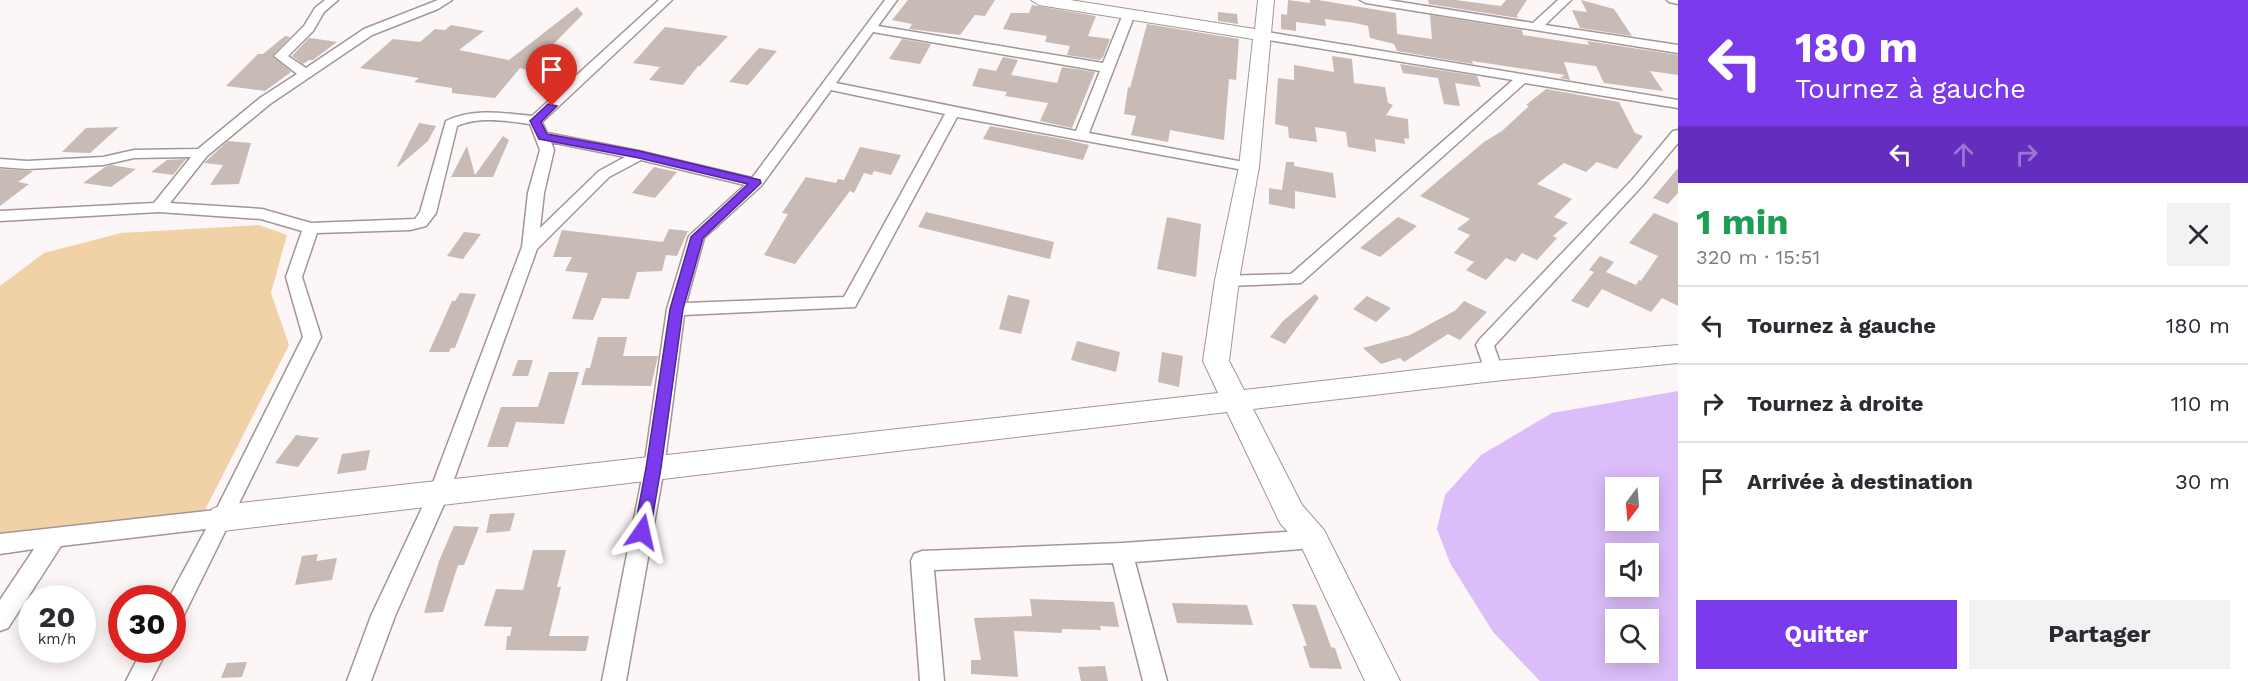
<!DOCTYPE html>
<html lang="fr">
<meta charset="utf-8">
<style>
body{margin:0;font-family:"Work Sans",sans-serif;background:#f2f2f3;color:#2b2b33;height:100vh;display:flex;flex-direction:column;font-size:22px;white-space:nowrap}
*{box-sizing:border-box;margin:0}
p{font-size:20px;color:#7c7c81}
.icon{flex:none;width:33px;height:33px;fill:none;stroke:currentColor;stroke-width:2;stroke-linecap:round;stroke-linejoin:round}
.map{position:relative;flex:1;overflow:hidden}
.side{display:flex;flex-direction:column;background:#fff;width:570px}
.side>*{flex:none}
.banner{background:#7c3aed;color:#fff;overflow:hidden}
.needle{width:39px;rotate:196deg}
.fabs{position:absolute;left:1605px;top:477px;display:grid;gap:12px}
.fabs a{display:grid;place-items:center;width:54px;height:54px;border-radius:0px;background:#fff;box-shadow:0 3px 15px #0003;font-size:30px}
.speed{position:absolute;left:18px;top:585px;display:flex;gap:12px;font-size:30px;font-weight:700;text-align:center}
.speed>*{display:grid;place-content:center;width:78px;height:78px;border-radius:50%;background:#fff;box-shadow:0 3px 15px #0003;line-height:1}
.speed small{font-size:15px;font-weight:400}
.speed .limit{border:9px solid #d22;background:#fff;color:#111}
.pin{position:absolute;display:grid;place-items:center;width:51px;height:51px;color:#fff;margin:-62px -26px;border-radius:50% 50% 50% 0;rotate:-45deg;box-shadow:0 0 6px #0007}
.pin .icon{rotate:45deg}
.me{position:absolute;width:66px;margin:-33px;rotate:11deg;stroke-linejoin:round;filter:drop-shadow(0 0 4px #0008)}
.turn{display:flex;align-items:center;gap:21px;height:126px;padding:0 18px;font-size:27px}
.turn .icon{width:78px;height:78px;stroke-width:2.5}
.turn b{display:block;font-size:42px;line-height:51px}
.lanes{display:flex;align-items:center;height:57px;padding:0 18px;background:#0003;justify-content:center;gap:30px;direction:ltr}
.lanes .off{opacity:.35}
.round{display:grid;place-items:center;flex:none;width:63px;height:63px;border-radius:0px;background:#f2f2f3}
.head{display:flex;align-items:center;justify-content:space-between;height:102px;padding:0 18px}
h1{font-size:36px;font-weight:700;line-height:45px;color:#1e9e55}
.cta{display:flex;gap:12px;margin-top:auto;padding:12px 18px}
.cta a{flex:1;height:69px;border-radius:0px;background:#7c3aed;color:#fff;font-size:24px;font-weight:700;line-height:69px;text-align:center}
.cta a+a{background:#f2f2f3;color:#2b2b33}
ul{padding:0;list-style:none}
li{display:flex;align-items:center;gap:18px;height:78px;padding:0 18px;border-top:2px solid #e1e1e2}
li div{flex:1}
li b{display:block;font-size:22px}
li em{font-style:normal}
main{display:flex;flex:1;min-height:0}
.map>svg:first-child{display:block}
.green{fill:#f0d2a6}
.water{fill:#dbbdf9;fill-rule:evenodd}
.building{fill:#c8bab4}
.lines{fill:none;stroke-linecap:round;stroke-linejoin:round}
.street-casing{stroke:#a49596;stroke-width:3}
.secondary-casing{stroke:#a49596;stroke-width:2}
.street{fill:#fff;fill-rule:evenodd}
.secondary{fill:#fff;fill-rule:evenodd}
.route{fill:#7c3aed;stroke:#51269a;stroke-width:1.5}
</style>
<main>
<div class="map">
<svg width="1678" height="681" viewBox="0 0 1678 681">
<rect width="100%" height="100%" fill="#fdf6f7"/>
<!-- green -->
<path class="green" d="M259,225L287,235L271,293L289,345L203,514L0,533V286L44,253L121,233Z"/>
<!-- water -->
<path class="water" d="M1678,391V681H1540L1493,632L1450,563L1437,529L1445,495L1481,455L1552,413ZM1616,488H1648V520H1616ZM1616,554H1648V586H1616ZM1616,620H1648V652H1616Z"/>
<!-- building -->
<path class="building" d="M908,0H995L985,16L975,15L960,35L909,29L912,24L892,20Z
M1288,0L1310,3V0H1318L1396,13L1397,34L1432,39L1430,15L1522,30L1523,35L1589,45L1587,41L1678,55V75L1650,71L1663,91L1604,83L1596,66L1564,62L1570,80L1560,78L1565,75L1472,61L1473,64L1397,51L1394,44L1370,38L1368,26L1355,23L1325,19L1326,26L1296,22V31L1281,29V14L1287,15Z
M1428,0H1455L1501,6L1506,0H1527L1517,15L1518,18L1429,4Z
M1581,0L1614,9L1632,36L1580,28L1572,10L1587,12Z
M1032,5L1096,16L1088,36L1110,39L1103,57L1100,60L1067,55L1070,46L1045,42L1047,36L1003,29L1011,13H1029Z
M577,7L583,14L537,61L527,70L520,68L495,98L452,93V88L414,82L419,78L360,68L393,39L420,42L435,29L445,30L451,25L484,31L459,50L509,60Z
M1218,12L1237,14L1238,24L1218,21Z
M1147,24L1239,39L1236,80L1229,79L1224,140L1170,130L1168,142L1131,135L1136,116L1124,114L1128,87L1130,88Z
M665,27L728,36L700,66H698L683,85L649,80L660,67L633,63Z
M285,36L290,37L272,56L291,72L265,91L226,86L258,54H263Z
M309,38L317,39L337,42L313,60H309L303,64L292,56Z
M902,39L931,44L920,64L889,59Z
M759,48L777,51L748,85L729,82Z
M1332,56L1352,59L1354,83L1385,87L1388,103L1393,105L1386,115L1408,119L1409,139L1404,138L1405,144L1375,139L1376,152L1348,147L1346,132L1315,127L1317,142L1289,138L1288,127L1275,124L1278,78L1294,80V65L1334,72Z
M1003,57L1018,60L1011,75L1057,83L1062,67L1095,72L1072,128L1040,121L1048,103L1005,96L1007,92L972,86L979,68L996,71Z
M1400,64L1477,76L1481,87L1455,83L1460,106L1444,104L1438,78L1403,73Z
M1546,89L1619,102L1635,133L1643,136L1617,169L1597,162L1586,172L1564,163L1537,184L1572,199L1554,217L1568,223L1553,236L1557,238L1537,260L1522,253L1515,262L1506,258L1486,280L1466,270L1474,262L1454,253L1470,235L1457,229L1470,219L1420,196L1484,142L1502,131L1529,106L1526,105Z
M419,123L436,126L428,141L398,167L397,166Z
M990,126L1068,140L1089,145L1083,160L983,139Z
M119,127L90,153L62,152L86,128Z
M503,136L509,140L493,177H451L467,146L475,175Z
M228,141L251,143L239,184L210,185L223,165L204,163Z
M860,147L901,155L891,175L874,171L872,175L864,173L854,193L850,191L795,264L764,255L788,214L782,213L806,177L836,183L838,179L844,180Z
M186,159L173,175L151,172L167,160Z
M1286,162H1294V166L1333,173L1336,198L1295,191V209L1269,204V188L1282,190Z
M111,165L136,169L111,187L83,183L105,167Z
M654,167L677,172L655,198L632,193Z
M1678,168V193L1668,204L1653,198Z
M0,169L33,171L18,182L29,184L0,206Z
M926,212L1054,242L1050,259L918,227Z
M1654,213L1678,223V306L1662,298L1651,312L1602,289L1588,308L1571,301L1594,272L1589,270L1600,256L1614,262L1606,272L1636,285L1639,280L1641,281L1658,256L1629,243Z
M1167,217L1201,224L1196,277L1157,269Z
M1398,217L1417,226L1380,257L1360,248Z
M669,229L688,231L677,256L666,255L662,271L637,272L629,299L602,298L593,320L572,319L588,273L565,271L572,257H553L562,230L663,242Z
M464,232L481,234L463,259L447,256Z
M460,293L476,294L455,348H451L449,352H429L452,301H455Z
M1315,294L1319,298L1285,344L1270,337L1283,321Z
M1008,295L1030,300L1021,334L999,329Z
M1367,296L1391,308L1376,322L1353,309Z
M1464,301L1487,312L1460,340L1448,334L1404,362L1400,358L1381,364L1363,348L1410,335L1456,310Z
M598,337H627L623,356H658L651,386L581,385L586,368H590Z
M1077,341L1120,352L1116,372L1071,360Z
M1162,352L1183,356L1179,387L1158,382Z
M518,360H533L528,376H512Z
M549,372H579L564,424L516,422L508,447H487L501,407H538Z
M296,435L319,438L298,467L275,463Z
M370,450L366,470L337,474L342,454Z
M515,513L510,531L486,533L490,514Z
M454,526L479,527L464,565H458L443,612L424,613L439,561Z
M533,550H566L557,587H561L549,636H589L586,651L506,650L507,636H510L512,627L484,626L496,589L523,590Z
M318,554L316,561L337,558L332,580L295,585L302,556Z
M1030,599L1114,602L1119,627L1100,626L1101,630L1062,629V633L1014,631L1018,677L971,674V660H981L974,618L1032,616Z
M1172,603L1247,605L1253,625L1177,623Z
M1292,604L1316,605L1331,647L1335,648L1342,669L1310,668L1303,646H1307Z
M247,662L242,677L221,678L227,663Z
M1105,666L1108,681H1081L1078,667Z"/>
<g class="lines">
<defs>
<path id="street" d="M325,0H338L324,12L313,31L288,56L306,68L364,29L438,0H452L438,9L372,35L270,104L207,156L170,203L262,209L311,223L415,219L420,212L446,121C473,108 503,113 532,116L659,0H672L542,122L547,133L639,151L752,178L885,0H897L878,26L1103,63L1123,14L1129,11L1135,14L1089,133L1249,163L1256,167L1249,171L957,117L855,307L684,315L664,468L626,681H602L644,468L667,309L689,236L745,185L641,160L609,177L537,249L449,493L395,616L371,681H347L371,616L429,493L522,247L528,193L540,150L530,124C507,121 479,116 457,126L436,213L426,226L410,230L317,233L302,277L321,337L180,623L172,626V598H169L206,529L61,546L8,628L0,631V600L34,549L0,554V534L216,510L303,337L286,277L302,231L261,219L159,212L0,221V211L154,203L191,157L134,158L103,165L27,169L0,167V159L27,161L103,157L134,150L198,149L260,98L297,74L274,56L304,26L315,8ZM873,32L1100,71L1076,131L836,83ZM831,90L945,114L844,297L686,303L704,238L761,186ZM551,142L625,157L599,171L540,228L544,193L554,150Z
M1360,0H1388L1533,23L1558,0H1571L1545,25L1678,45V53L1366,3Z
M1667,0H1678V4L1669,2Z
M1261,31L1678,100V108L1525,83L1301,283L1227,286L1221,284L1219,280L1221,276L1291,274L1513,80L1257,38L1255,35Z
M1678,130V143L1642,186L1494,346L1503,371L1501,376L1494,378L1487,376L1476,345L1479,340L1632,180L1673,131Z
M1313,530L1321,532L1324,539L1321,546L1313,548L1135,562L1167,681H1143L1113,563L934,570L944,681H920L911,561L914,554L922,551L1122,543Z
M142,650H167L151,681H126Z"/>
<path id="secondary" d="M1031,0H1070L1255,29L1258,0H1274L1259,167L1239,280L1229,361L1244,390L1494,361L1678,345V363L1494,381L1253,409L1302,505L1324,530L1400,681H1365L1302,548L1280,523L1227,412L223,531L212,527L208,518L212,509L223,505L1218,393L1203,361L1215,280L1239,167L1253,39L1039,5Z"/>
</defs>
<!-- street casing -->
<use href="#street" class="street-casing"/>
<!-- secondary casing -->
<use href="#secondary" class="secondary-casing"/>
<!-- street -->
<use href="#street" class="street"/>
<!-- secondary -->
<use href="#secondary" class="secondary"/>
</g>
<!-- route -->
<path class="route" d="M548,104L557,106L541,122L547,134L639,151L760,180L761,183L703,238L683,309L661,468L650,532L648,537L642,539L636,537L634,532L646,468L670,309L691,237L748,184L639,158L539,139L530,121Z"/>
</svg>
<div class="fabs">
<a><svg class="needle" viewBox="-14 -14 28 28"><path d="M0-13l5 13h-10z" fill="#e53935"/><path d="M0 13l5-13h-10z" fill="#7c7c81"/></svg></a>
<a><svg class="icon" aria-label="sound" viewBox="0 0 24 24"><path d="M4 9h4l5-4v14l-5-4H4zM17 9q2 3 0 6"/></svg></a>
<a><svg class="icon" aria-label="search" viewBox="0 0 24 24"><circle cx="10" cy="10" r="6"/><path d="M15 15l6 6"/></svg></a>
</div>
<div class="speed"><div>20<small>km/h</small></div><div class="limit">30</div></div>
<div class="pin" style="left:552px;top:106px;background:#d93025"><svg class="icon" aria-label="arrive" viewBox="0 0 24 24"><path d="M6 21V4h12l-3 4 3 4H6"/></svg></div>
<svg class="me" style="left:642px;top:532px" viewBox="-20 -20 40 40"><path d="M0-17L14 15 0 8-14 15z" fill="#7c3aed" stroke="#fff" stroke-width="4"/></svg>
</div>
<section class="side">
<div class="banner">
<div class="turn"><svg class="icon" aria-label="left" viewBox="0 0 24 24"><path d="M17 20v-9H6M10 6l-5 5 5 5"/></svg><div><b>180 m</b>Tournez à gauche</div></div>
<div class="lanes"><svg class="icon" aria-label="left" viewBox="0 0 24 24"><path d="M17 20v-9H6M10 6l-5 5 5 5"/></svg><svg class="icon off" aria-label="ahead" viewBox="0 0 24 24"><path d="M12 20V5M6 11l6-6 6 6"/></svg><svg class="icon off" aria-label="right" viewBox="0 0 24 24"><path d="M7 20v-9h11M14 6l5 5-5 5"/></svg></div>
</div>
<div class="head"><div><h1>1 min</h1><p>320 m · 15:51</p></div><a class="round"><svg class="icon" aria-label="close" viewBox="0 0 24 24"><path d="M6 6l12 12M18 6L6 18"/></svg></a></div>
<ul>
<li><svg class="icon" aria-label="left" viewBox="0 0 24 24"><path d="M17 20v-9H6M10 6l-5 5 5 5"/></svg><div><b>Tournez à gauche</b></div><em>180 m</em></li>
<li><svg class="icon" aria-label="right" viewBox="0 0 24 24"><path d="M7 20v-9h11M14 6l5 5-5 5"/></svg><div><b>Tournez à droite</b></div><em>110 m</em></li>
<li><svg class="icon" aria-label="arrive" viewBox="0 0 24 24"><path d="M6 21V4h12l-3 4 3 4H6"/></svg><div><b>Arrivée à destination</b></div><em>30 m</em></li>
</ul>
<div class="cta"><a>Quitter</a><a>Partager</a></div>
</section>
</main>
